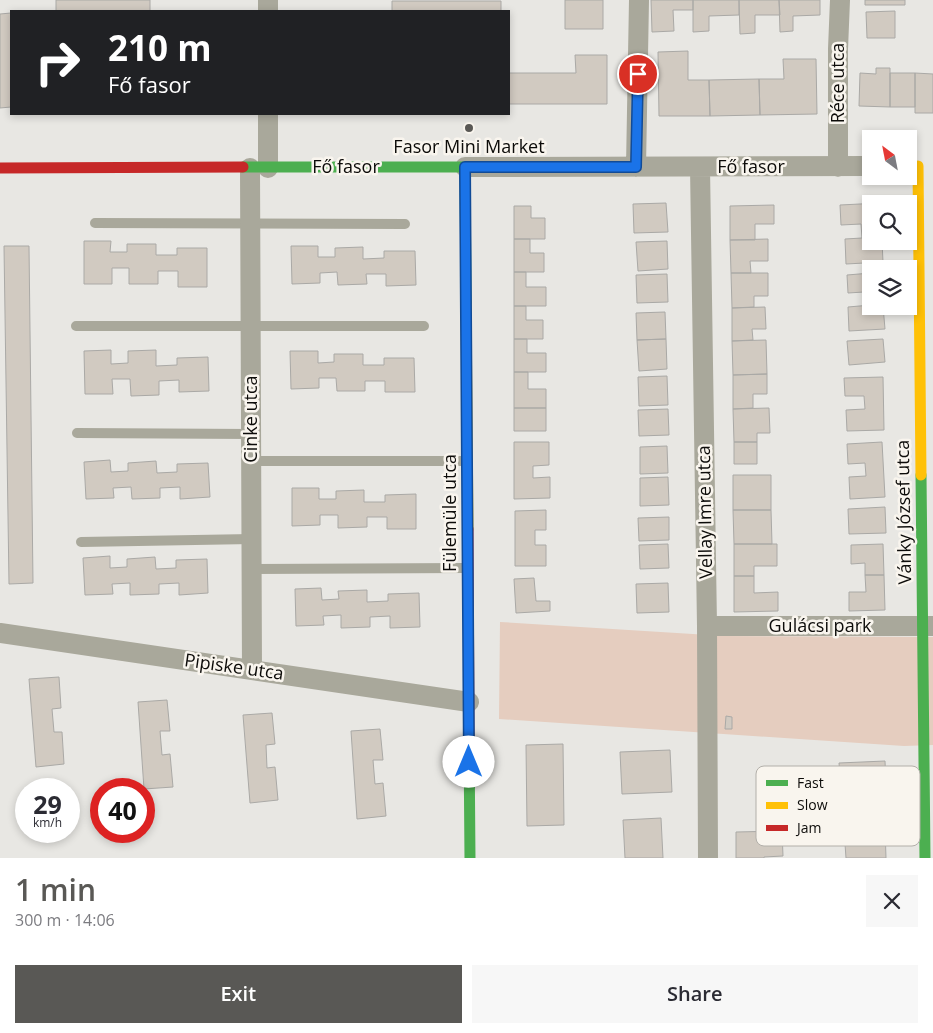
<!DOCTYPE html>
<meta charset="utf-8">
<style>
body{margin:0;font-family:"Open Sans",sans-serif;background:#f7f7f7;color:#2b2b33;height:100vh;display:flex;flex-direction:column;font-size:19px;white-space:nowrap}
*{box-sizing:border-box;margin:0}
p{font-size:16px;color:#7c7c81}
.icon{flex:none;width:28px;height:28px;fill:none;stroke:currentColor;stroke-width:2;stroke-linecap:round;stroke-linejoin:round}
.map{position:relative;height:858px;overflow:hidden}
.sheet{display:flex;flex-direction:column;background:#fff;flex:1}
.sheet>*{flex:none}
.hud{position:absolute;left:10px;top:10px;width:500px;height:105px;border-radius:0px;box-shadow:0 2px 8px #0003;background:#202124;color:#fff;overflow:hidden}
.needle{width:32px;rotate:328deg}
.fabs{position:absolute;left:862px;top:130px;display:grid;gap:10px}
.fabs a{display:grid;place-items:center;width:55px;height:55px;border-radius:0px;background:#fff;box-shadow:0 2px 8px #0003;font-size:25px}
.speed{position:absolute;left:15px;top:778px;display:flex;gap:10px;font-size:25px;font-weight:700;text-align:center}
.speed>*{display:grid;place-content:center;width:65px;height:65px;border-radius:50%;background:#fff;box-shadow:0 2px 8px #0003;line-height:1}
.speed small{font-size:12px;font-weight:400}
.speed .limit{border:8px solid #d22;background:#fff;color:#111}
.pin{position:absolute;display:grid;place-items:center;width:42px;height:42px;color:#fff;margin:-21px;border:2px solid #fff;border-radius:50%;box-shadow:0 1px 5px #0007}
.me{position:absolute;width:55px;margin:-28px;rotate:0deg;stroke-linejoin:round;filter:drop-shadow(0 0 4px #0008)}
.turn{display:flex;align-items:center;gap:18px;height:105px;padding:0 15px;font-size:22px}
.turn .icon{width:65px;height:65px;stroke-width:2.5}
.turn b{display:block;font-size:35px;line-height:42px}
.round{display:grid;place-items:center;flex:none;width:52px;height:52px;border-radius:0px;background:#f7f7f7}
.headline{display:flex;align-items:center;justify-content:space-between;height:85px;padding:0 15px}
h1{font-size:30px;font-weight:600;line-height:38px;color:#595855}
.primary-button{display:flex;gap:10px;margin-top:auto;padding:10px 15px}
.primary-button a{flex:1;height:58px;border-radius:0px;background:#595855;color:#fff;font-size:20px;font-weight:600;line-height:58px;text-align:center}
.primary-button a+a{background:#f7f7f7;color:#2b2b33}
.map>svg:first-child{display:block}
.green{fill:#e5cdbf}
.building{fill:#d1cac1;stroke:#aaa9a6}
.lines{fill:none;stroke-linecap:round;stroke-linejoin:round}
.lane{stroke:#a9a89b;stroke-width:10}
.street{stroke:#a9a89b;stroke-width:20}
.fast{stroke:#4caf50;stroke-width:11}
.slow{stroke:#ffc107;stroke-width:11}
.jam{stroke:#c62828;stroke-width:11}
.route-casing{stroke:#114b97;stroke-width:12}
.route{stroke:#1a73e8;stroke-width:9}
.poi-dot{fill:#595855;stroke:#f9f5ee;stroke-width:2}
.labels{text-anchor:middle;stroke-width:5;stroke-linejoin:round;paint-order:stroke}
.street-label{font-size:18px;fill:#0c0b09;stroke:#f9f5ee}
.poi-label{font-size:18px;fill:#0c0b09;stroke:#f9f5ee}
.key{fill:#f9f5ee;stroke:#b2afa9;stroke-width:1}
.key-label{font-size:14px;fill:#0c0b09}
</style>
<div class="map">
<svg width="933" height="858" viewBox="0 0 933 858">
<rect width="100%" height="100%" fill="#e8e7e3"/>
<!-- green -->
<path class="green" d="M500,622L725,636L933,637V745L904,746L499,719Z"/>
<!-- building -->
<path class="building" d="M56,0H150V11H56Z
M565,0H603V29H565Z
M651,0H693V10H673L674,31L652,32Z
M693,0H739V15L709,16V31L693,32Z
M739,0H779L780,15H755V33L740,34Z
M779,0H820V15L793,16V31L780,32Z
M865,0H905V5H865Z
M392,1H501V11H392Z
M895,11V38H867L866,12Z
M11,13V107L0,108V14Z
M688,51V80H709L710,116H659L658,52Z
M575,55H607V104H509V73H576Z
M783,59H816L817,114L760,115L759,79H784Z
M876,68H890V107L859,106L860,73L876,74Z
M890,73H915V107H890Z
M915,73L933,74V113H915Z
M759,79L760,115L710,116L709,80Z
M666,203L668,232L634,233L633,204Z
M880,203L871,204V238H862L861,224L841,225L840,205Z
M774,205V224H755V240H730V206Z
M514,206H531V218H545V239H514Z
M862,238H871V241H882L883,262L846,264L845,239Z
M514,239H530V253H544V272H514Z
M768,239V261H750L751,273H731L730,240Z
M84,241H111L110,252H127V244H156V255H177V248H207V287H178V271H158V284H129V268H112V284H84Z
M667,241L668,269L638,271L636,242Z
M4,246H29L33,583L9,584Z
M291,246H318V257H335V248L363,247V259L384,258V251H415L416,285L386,286V274H366L367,284L338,285L337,272L320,273V283L292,284Z
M514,272H526V287H546V306H514Z
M731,273H768V296H754V307L732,308Z
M871,273V305L865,306L864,292L848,293L847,275Z
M667,274L668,302L637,303L636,275Z
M871,305L883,306L885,329L849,331L848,307Z
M514,306H526V320H543V339H514Z
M765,307L766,329H752L753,340L732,341V308Z
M665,312L666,339L637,340L636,313Z
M514,339H527V353H546V372H514Z
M666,339L667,369L639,371L637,340Z
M883,339L885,362L849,365L847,341Z
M766,340L767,374L733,375L732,341Z
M111,350V364L128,363V351L156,350V366L177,365V358L208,357L209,391L179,392V380L159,381V395L131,396L130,379H112L113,394H85L84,351Z
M290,351H318V363L334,362V354H363V365H384V358H414L415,392H385V381H365V391H337L336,378H319V388L291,389Z
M514,372H528V389H546V408H514Z
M767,374V394H753V408L733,409V375Z
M667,376L668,405L639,406L638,377Z
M883,377L884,430L847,431L846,410L865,409L864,396H845L844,378Z
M514,408H546V431H514Z
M769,408L770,433H757V442H734L733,409Z
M668,409L669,435L639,436L638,410Z
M514,442H549V465L533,466V478L550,477V498L514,499Z
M734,442H757V464H734Z
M882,442L885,497L850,499L849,477L866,476L865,463L848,464L847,444Z
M667,446L668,473L640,474V447Z
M110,460L111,472L128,471V463L156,461L157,473L177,472V464L208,463L210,497L180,499V487L160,488V498L132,499L131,487L113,488L114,498L86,499L84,462Z
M733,475H771V510H733Z
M668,477L669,505L640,506V478Z
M292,488H319V499H336V491L364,490V502H385V495L416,494V529H387V517H367V527L338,528V515H320V525L292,526Z
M885,507L886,533L849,534L848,509Z
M546,510V530H535V545H546V566H515V511Z
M733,510H771L772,544H734Z
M669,517V540L639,541L638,518Z
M668,544L669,568L640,569L639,545Z
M734,544H777V566H754V576H734Z
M883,544L884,575H865V563L851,564V545Z
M110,556V568L127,567V559L155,557L156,569L176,568V560L207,559L208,593L179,595V583L159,584V594L130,595V583L112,584L113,594L85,595L83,558Z
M865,575H884L885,610L849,611V592H866Z
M734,576H754V593L778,592V611L734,612Z
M534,578L536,601H550V611L516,613L514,579Z
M668,583L669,612L637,613L636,584Z
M321,588L322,600L339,599L338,591L367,590V602L388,601V594L419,593L420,627L390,628V616L370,617V627L341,628V615L323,616L324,625L296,626L295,589Z
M59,677L61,708L52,709L54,732H62L64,764L36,767L29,679Z
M167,700L170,731H160L162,755L170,754L173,787L144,789L138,702Z
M272,713L275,744L266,745L267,768L275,767L278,800L250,803L243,715Z
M726,716L732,717V729H725Z
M380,729L383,760H373L375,784L383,783L386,816L357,819L351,731Z
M563,744L564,825L527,826L526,745Z
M670,750L672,792L622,794L620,752Z
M885,761L887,810L857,811L856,789L841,790L839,763Z
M661,818L663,858H625L623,820Z
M885,828L886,858H846L844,830Z
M782,831L783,856L764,857V858H736V832Z"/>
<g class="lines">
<!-- lane -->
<path class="lane" d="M95,223L405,224
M76,326H424
M77,433L251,434
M251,461H465
M81,542L252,539
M252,569L466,568"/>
<!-- street -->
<path class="street" d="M268,11V0
M268,114V168
M465,167L871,166
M636,167L639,0
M700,167L707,626L708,858
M838,167V49L840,0
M250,168L252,670
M707,626H933
M0,633L469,702"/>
<!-- fast -->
<path class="fast" d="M243,167H465L466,302
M921,475L925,858
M469,737L470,858"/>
<!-- slow -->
<path class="slow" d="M918,166L921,475
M466,302L468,529"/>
<!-- jam -->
<path class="jam" d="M0,168L243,167
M468,529L469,737"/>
</g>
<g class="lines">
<defs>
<path id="route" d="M469,762L465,167H636L638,74"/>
</defs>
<!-- route casing -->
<use href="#route" class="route-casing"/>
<!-- route -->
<use href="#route" class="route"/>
</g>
<!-- markers -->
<circle class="poi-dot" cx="469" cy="128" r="5"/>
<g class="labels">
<!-- street labels -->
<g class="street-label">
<text transform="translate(838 83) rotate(-90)" y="6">Réce utca</text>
<text x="346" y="173">Fő fasor</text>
<text x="751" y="173">Fő fasor</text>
<text transform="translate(251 419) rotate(-90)" y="6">Cinke utca</text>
<text transform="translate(705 512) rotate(-91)" y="6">Vellay Imre utca</text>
<text transform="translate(904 512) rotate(-91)" y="6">Vánky József utca</text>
<text transform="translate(450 513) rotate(-90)" y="6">Fülemüle utca</text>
<text x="820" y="632">Gulácsi park</text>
<text transform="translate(234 667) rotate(8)" y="6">Pipiske utca</text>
</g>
<!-- poi labels -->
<g class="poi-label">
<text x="469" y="153">Fasor Mini Market</text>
</g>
</g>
<!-- legend -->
<rect x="756" y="766" width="164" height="80" rx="8" class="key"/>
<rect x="766" y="780" width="22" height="6" fill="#4caf50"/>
<rect x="766" y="802" width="22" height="7" fill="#ffc107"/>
<rect x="766" y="825" width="22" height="6" fill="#c62828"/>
<g class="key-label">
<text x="797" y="788">Fast</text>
<text x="797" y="810">Slow</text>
<text x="797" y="833">Jam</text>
</g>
</svg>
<div class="fabs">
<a><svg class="needle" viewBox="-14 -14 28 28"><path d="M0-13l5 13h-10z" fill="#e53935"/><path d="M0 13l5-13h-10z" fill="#7c7c81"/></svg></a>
<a><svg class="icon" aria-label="search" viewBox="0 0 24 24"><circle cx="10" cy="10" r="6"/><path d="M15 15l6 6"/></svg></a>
<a><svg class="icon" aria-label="layers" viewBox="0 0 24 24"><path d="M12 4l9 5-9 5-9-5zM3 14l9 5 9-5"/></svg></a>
</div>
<div class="speed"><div>29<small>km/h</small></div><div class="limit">40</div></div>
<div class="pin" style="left:638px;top:74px;background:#d93025"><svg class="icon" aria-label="arrive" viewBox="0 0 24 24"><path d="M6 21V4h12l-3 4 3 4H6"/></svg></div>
<svg class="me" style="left:469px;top:762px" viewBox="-20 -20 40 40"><circle r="19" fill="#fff"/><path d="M0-13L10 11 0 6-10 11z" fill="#1a73e8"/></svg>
<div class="hud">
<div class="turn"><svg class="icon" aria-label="right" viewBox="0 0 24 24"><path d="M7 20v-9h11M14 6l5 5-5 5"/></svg><div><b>210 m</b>Fő fasor</div></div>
</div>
</div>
<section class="sheet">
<div class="headline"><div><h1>1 min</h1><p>300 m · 14:06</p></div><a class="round"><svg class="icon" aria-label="close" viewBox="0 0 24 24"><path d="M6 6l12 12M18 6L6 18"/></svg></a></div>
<div class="primary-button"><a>Exit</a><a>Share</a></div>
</section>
